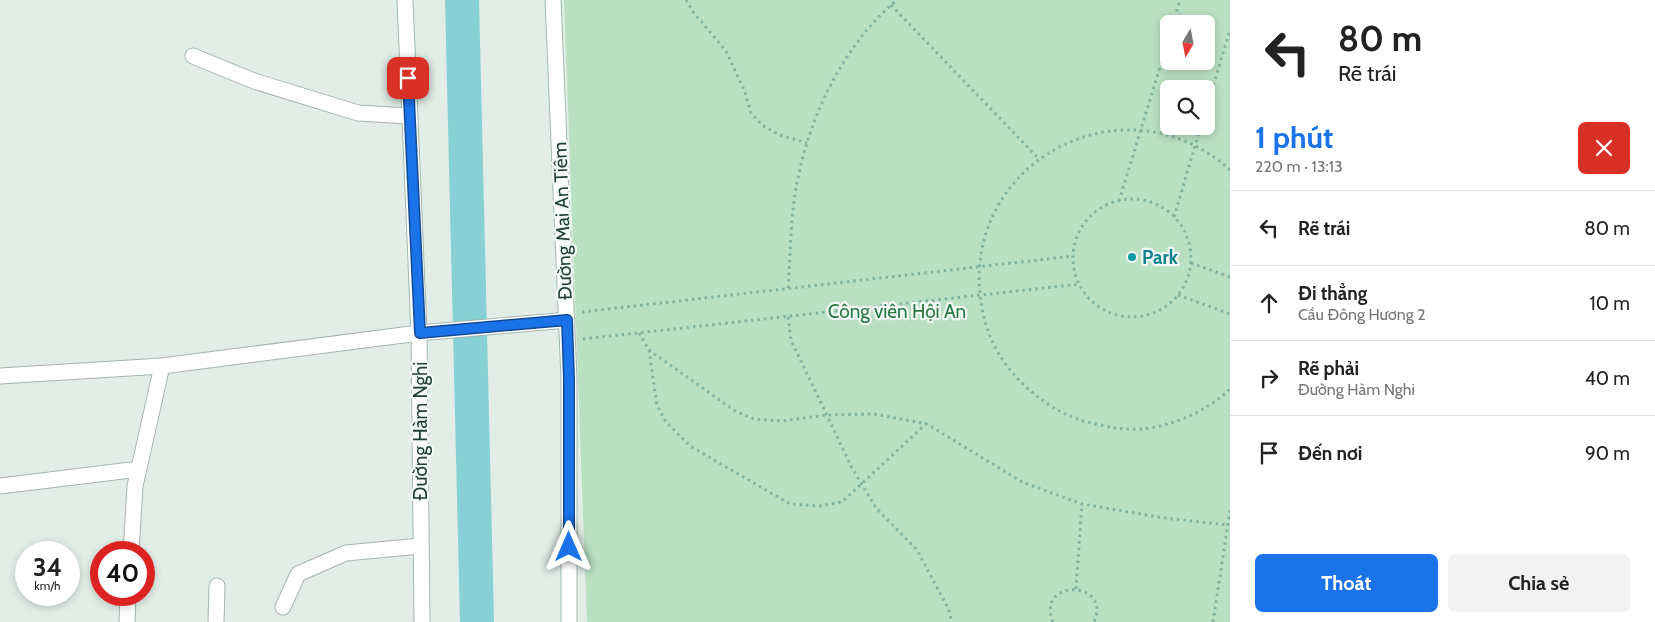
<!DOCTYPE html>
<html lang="vi">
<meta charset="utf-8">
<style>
body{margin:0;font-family:Cabin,sans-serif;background:#f2f2f2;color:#222;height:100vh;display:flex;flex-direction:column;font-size:19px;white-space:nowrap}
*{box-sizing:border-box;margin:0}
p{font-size:16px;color:#767676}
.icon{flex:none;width:28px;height:28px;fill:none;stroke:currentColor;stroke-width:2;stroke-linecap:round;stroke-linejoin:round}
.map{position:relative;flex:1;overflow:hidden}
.panel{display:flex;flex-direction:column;background:#fff;width:425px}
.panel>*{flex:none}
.top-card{background:#fff;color:#222;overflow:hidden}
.needle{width:32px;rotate:190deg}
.tools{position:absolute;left:1160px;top:15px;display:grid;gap:10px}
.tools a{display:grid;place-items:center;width:55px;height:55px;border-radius:8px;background:#fff;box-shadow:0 2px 8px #0003;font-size:25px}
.speed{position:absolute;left:15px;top:541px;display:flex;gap:10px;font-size:25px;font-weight:700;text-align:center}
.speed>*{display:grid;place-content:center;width:65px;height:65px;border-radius:50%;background:#fff;box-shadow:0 2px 8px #0003;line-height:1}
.speed small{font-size:12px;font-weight:400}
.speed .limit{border:8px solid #d22;background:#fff;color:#111}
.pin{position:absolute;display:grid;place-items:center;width:42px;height:42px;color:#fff;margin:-21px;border-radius:10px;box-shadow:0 2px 8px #0006}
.me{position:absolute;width:55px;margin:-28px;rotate:0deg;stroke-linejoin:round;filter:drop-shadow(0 0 4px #0008)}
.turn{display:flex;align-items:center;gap:18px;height:105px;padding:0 25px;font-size:22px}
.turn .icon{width:65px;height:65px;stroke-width:2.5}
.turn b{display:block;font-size:35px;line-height:42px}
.round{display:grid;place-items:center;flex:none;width:52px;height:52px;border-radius:8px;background:#f2f2f2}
.headline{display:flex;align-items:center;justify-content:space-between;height:85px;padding:0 25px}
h1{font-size:30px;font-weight:700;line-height:38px;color:#1a73e8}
.button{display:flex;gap:10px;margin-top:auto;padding:10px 25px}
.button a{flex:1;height:58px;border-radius:8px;background:#1a73e8;color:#fff;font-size:20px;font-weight:700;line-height:58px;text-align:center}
.button a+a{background:#f2f2f2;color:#222}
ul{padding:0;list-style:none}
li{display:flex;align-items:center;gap:15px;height:75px;padding:0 25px;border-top:1px solid #e0e0e0}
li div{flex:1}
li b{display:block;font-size:19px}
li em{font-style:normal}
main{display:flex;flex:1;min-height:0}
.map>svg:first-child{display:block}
.green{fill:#b9e0c1;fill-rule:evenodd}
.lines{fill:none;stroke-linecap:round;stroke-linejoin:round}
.river{stroke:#86d0d6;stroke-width:34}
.street-casing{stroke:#a4b5ae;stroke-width:17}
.secondary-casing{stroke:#9fbaae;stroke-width:17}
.path{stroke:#80b39f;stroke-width:3;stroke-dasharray:2.5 4;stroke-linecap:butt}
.street{stroke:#fff;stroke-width:15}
.secondary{stroke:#fff;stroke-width:15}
.route-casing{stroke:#114b97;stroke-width:12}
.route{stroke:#1a73e8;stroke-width:9}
.culture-dot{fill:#0f9aa8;stroke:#f3f9f5;stroke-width:2}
.labels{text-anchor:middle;stroke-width:4.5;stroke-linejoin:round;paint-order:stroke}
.street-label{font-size:19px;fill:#203f35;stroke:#f3f9f5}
.culture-label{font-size:19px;font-weight:bold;fill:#0d838f;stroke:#f3f9f5;text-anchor:start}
.park-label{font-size:19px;fill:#277941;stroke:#f3f9f5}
</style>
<main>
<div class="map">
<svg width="1230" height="622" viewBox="0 0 1230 622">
<rect width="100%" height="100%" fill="#e2ede7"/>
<!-- green -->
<path class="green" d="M564,0H1230V622H587ZM1169,24H1206V61H1169ZM1169,89H1206V126H1169Z"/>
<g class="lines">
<!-- river -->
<path class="river" d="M462,0L477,622"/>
<defs>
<path id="street" d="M193,56L254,81L358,113L409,116
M0,376L162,366L419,333L567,320
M0,486L139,469
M131,552L135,486L162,366
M283,607L298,574L346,553L420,546
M127,622L128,595
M216,622L217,586"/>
<path id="secondary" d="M405,0L419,333L422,622
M553,0L569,379V622"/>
</defs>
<!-- street casing -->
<use href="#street" class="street-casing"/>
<!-- secondary casing -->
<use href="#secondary" class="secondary-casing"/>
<!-- path -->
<path class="path" d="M686,0L694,13L726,51L745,92L751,113L762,125L780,135L807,143
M891,5L1038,158
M1173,24L1180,0
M1206,110L1230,30
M1230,170C1126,75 960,161 981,302C985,332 998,359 1020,381C1043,404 1069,420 1101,425C1110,427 1118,429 1127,429C1161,432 1207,412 1230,389
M1073 258a59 59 0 1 1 118 0a59 59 0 1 1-118 0Z
M1119,201L1169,38
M1174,217L1201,126
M1191,263L1230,277
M788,288C791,252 790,214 798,178C811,113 845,43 897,0
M1178,295L1230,314
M582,312L1073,256
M788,317L791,340L852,468L876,508L917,550L948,608L952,622
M639,333L649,350L735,411L754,419L782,421L827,415L874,414L927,424L1022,482L1082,504L1164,518L1228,525
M583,339L1080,284
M649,350L657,405L666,422L690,446L790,504L820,506L842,502L926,424
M1076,589L1082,504
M1053,622C1035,578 1113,580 1094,622
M1213,622L1230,510"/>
<!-- street -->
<use href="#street" class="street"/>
<!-- secondary -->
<use href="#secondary" class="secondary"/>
</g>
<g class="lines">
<defs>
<path id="route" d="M408,78L420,333L567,320L569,379V547"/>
</defs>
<!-- route casing -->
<use href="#route" class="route-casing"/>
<!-- route -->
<use href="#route" class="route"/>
</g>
<!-- markers -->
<circle class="culture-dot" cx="1132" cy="257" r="5"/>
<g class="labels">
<!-- street labels -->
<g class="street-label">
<text transform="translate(562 221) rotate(-92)" y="7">Đường Mai An Tiêm</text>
<text transform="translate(420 431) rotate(-90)" y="7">Đường Hàm Nghi</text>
</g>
<!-- culture labels -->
<g class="culture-label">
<text x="1142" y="264">Park</text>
</g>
<!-- park labels -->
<g class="park-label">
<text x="897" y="318">Công viên Hội An</text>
</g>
</g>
</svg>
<div class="tools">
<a><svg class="needle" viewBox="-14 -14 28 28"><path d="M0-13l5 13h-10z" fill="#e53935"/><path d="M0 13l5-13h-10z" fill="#767676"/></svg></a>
<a><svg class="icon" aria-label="search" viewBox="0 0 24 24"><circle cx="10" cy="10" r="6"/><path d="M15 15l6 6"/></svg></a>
</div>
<div class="speed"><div>34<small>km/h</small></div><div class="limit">40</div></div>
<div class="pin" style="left:408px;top:78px;background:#d93025"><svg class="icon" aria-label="arrive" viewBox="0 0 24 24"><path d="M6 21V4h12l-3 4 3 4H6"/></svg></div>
<svg class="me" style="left:569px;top:547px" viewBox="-20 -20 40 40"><path d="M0-17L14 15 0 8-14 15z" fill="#1a73e8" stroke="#fff" stroke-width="4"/></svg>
</div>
<section class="panel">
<div class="top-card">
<div class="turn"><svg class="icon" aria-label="left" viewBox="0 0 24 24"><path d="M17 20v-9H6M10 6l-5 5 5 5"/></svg><div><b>80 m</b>Rẽ trái</div></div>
</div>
<div class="headline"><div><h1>1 phút</h1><p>220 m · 13:13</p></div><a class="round" style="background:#d93025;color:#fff"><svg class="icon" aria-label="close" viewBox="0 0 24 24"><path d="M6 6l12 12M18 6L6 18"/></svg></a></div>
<ul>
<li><svg class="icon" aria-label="left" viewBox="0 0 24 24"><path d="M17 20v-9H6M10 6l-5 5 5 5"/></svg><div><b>Rẽ trái</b></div><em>80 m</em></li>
<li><svg class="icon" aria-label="ahead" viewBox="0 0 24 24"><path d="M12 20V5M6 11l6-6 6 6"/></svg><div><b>Đi thẳng</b><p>Cầu Đông Hương 2</p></div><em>10 m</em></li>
<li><svg class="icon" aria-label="right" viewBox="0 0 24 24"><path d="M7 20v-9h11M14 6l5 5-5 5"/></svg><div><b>Rẽ phải</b><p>Đường Hàm Nghi</p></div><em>40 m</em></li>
<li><svg class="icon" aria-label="arrive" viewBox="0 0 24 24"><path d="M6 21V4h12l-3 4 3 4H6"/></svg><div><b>Đến nơi</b></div><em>90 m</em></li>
</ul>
<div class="button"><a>Thoát</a><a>Chia sẻ</a></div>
</section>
</main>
